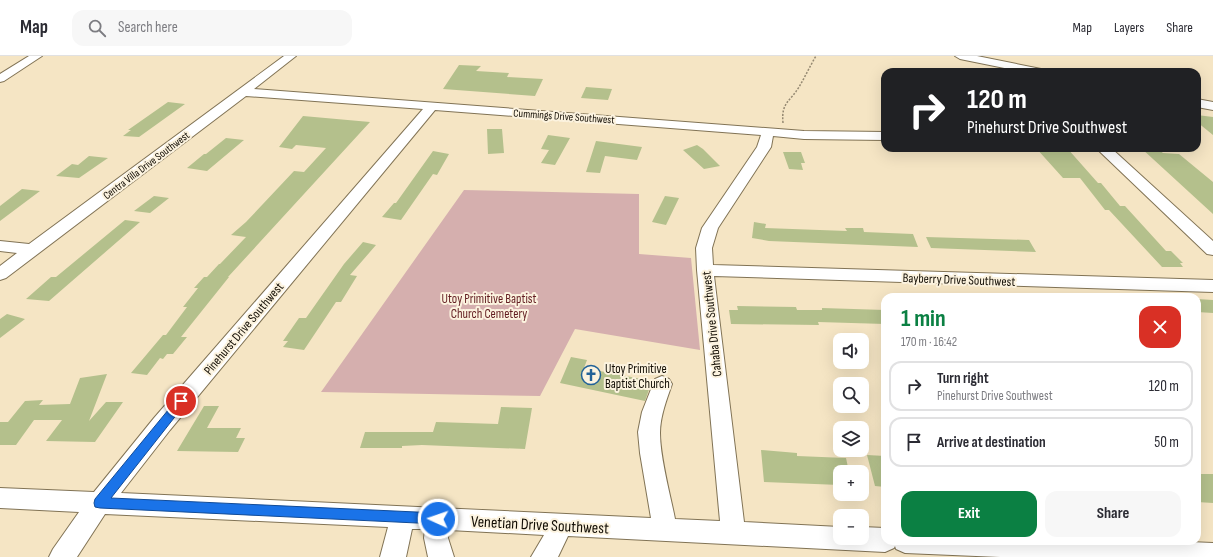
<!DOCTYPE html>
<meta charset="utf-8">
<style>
body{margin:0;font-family:"Sofia Sans Condensed",sans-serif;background:#f7f7f7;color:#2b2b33;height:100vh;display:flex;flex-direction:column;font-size:15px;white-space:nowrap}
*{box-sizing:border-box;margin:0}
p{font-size:13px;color:#7c7c81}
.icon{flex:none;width:22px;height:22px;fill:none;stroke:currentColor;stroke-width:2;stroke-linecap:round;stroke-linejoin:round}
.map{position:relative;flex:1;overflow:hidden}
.panel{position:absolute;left:881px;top:237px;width:320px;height:252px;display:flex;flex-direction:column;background:#fff;border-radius:12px;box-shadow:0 4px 16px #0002}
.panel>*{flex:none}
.banner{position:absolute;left:881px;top:12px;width:320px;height:84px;border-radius:12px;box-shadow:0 4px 16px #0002;background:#202124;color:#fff;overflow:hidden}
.controls{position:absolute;left:833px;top:277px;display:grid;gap:8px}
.controls a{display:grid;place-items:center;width:36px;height:36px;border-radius:8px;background:#fff;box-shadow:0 4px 16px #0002;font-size:20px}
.pin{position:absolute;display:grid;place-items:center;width:34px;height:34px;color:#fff;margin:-17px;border:2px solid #fff;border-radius:50%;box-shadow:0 1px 4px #0007}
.me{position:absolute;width:44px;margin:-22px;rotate:273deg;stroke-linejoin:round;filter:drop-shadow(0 0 3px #0008)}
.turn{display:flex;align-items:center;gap:14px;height:84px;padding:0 20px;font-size:18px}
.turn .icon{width:52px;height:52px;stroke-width:2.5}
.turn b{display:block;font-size:28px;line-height:34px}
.round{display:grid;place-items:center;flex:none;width:42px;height:42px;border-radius:12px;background:#f7f7f7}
.head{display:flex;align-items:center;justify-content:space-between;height:68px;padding:0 20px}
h1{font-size:24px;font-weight:700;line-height:30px;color:#0b8043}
.button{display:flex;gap:8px;margin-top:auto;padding:8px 20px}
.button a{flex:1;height:46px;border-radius:12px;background:#0b8043;color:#fff;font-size:16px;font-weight:700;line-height:46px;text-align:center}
.button a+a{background:#f7f7f7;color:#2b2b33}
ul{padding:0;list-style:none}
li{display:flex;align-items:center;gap:12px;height:50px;margin:0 8px 6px;padding:0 12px;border:2px solid #e1e1e2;border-radius:12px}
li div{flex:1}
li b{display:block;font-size:15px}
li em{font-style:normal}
header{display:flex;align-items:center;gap:24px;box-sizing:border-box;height:56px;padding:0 20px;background:#fff;border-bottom:1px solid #e1e1e2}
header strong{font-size:19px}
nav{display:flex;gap:22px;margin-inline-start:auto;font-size:14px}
.search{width:280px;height:36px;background:#f7f7f7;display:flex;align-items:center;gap:10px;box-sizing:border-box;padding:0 14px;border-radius:12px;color:#7c7c81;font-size:15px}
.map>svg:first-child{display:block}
.green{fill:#d5afae}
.building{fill:#b4c08c}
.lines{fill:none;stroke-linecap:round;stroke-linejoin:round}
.minor-casing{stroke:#817355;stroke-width:2}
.path{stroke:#958972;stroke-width:1.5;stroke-dasharray:2 1.5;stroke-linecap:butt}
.minor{fill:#fff;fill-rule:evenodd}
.route{fill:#1a73e8;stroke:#114b97}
.labels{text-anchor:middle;stroke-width:4;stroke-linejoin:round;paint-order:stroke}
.far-street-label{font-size:11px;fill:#110c03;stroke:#fcf3df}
.street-label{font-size:13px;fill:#110c03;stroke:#fcf3df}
.park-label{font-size:13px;fill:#611b1f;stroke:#fcf3df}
.poi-label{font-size:13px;fill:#110c03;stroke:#fcf3df;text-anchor:start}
.near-street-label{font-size:16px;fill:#110c03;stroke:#fcf3df}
</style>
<header>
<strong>Map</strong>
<div class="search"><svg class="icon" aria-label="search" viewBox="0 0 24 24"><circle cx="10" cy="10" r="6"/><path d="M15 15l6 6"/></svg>Search here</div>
<nav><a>Map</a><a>Layers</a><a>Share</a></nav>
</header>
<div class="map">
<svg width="1213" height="501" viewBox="0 0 1213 501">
<rect width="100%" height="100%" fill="#f5e5c4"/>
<!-- green -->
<path class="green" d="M464,134L639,138V198L691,202L700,294L575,273L540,340L321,336Z"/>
<!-- building -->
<path class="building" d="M459,9L481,10L476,15L509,17L507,21L543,23L535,40L443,33Z
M586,31L612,33L608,44L581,42Z
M168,46L185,48L139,81L123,80L131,74H128Z
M1197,59L1213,61V79L1197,66Z
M303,60L370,66L228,221H229L181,281H187L173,298H167L163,303L160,302L147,319L131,317L163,279H166L187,251H183L198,232H194L204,221H207L219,208H220L246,181L231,179L246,166L294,115L304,116L326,92L296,89L292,93L279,91Z
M487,73H502L504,97L488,98Z
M548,79L570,82L555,109L541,107L549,94L541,93Z
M226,82L244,84L207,115L187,112L204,98H206Z
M596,85L642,91L637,104L605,100L600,117L586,116Z
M697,89L703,93L720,110L704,113L683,94Z
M1036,92H1067L1098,127H1101L1120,150H1125L1166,195H1171L1183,207H1180L1183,211H1162L1109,154H1105L1080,122H1063Z
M1141,92H1157L1163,97L1179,98L1213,126V158Z
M433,95L449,98L437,119L433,118L401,164L382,161L394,147H396Z
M783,96H801L805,107H801L803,114L789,113Z
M89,100L108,102L79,122L56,120L72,108L78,109Z
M22,133L40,135L0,165V150Z
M154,140L169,142L150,157L134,155Z
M665,140L679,142L666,169L652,166Z
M125,164L140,166L49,245L26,243L51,221H56Z
M754,166L766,168L765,172L847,175L845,172H863L864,176L913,178L918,191L769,185L752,182Z
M926,181L1029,184L1036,196L931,192Z
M363,186L376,189L350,219L357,220L341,246H336L304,294L283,291L288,285H283L299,262H306L344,208Z
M1197,243L1213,244V257L1197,256Z
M737,250L796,251L797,254H822V252L885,254V268L818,266L819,269L731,268L729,254H738Z
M7,258L25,263L0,282V263Z
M571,301L587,304L584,312L652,325L645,345L560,327Z
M107,318L89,365L106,346H123L95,386L46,385L62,364H34L16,389H0V366H8L25,345L43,344L39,349L70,348L80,322Z
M204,350H219L207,372H241L236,382H245L238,396L177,395Z
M501,351L532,352L525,393L422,389L402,390V392H360L365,376H433L436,366L498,368Z
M761,394L797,397V400L846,402L849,416H840V429L764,426Z
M867,399L885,400V431L875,430Z
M1197,418H1213V447L1197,446Z"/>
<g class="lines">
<defs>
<path id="minor" d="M29,0H42L4,25L0,26V18Z
M284,0H296L254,33L804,75L885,76V84L804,83L773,80L771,91L718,172L712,192L713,209L1213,224V236L714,220L744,466L840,471V482H862V471L885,472V485H1166L1213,487V501H1000L905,497L896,493L895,490L894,492L885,496L568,480L558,501H531L544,479L449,474L448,482L454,501H428L424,482L425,473H412L406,501H380L388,471L105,458L77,501H49L53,493L79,456L0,452V432L94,436L154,362L423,53L246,40L6,222L0,224V210L17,197L0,195V185L29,188ZM435,54L761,79L757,91L702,172L696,192L697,214L720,465L675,463C670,437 660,402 660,377C660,360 667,343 672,328L669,323L662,320L655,323L642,356L638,376L640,397L651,462L121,437L170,374Z
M955,0H977L1041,13L1045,14L1047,16H1024L960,3Z
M1197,43L1213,46V54L1197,51Z
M1096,92H1111L1213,185V199L1207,198Z"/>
</defs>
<!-- minor casing -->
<use href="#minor" class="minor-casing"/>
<!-- path -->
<path class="path" d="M783,67C781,46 790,46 799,31C805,21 810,10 816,0"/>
<!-- minor -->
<use href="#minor" class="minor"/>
</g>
<!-- route -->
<path class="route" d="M181,341L185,342L187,345L185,348L111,442L438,457L442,459L444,463L442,467L438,468L100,452L95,451L94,447L95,443L178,342Z"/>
<!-- icons -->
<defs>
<symbol id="church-ring" viewBox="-11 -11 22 22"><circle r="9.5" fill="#fcf3df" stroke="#226298" stroke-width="1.5"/><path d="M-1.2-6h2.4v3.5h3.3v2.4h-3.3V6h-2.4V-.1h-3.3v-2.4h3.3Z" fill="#226298"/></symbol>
</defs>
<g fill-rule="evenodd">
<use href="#church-ring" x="580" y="308" width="22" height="22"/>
</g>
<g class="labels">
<!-- far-street labels -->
<g class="far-street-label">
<text transform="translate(564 60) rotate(4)" y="4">Cummings Drive Southwest</text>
<text transform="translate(146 109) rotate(-37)" y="4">Centra Villa Drive Southwest</text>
</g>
<!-- street labels -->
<g class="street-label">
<text transform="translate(959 223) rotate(2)" y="5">Bayberry Drive Southwest</text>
<text transform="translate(711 268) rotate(-96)" y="5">Cahaba Drive Southwest</text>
<text transform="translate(243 272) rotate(-50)" y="5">Pinehurst Drive Southwest</text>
</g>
<!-- park labels -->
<g class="park-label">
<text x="489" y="247">Utoy Primitive Baptist<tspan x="489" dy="15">Church Cemetery</tspan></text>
</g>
<!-- poi labels -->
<g class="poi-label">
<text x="605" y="317">Utoy Primitive<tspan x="605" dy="15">Baptist Church</tspan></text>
</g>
<!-- near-street labels -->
<g class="near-street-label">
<text transform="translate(540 468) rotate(3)" y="6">Venetian Drive Southwest</text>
</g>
</g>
</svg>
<div class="controls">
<a><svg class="icon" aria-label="sound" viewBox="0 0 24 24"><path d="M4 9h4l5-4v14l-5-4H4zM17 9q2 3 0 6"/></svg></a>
<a><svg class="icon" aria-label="search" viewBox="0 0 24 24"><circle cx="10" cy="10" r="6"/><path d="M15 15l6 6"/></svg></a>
<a><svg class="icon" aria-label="layers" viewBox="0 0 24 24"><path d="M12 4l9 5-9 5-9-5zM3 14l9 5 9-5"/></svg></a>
<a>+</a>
<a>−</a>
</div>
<div class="pin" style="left:181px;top:345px;background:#d93025"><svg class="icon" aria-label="arrive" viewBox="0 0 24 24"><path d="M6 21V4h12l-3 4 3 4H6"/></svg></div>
<svg class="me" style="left:438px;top:463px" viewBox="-20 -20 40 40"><circle r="17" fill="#1a73e8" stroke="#fff" stroke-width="3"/><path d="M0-11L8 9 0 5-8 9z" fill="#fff"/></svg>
<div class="banner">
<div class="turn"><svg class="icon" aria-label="right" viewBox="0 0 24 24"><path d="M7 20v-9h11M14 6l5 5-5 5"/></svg><div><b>120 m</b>Pinehurst Drive Southwest</div></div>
</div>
<section class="panel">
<div class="head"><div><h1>1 min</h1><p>170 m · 16:42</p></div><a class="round" style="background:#d93025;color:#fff"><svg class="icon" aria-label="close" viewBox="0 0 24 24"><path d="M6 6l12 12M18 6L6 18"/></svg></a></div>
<ul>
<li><svg class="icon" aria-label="right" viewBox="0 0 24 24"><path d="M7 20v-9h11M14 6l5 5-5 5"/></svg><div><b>Turn right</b><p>Pinehurst Drive Southwest</p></div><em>120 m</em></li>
<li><svg class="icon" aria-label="arrive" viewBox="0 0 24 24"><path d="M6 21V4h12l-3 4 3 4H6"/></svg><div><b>Arrive at destination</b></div><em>50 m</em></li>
</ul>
<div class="button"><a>Exit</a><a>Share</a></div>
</section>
</div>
